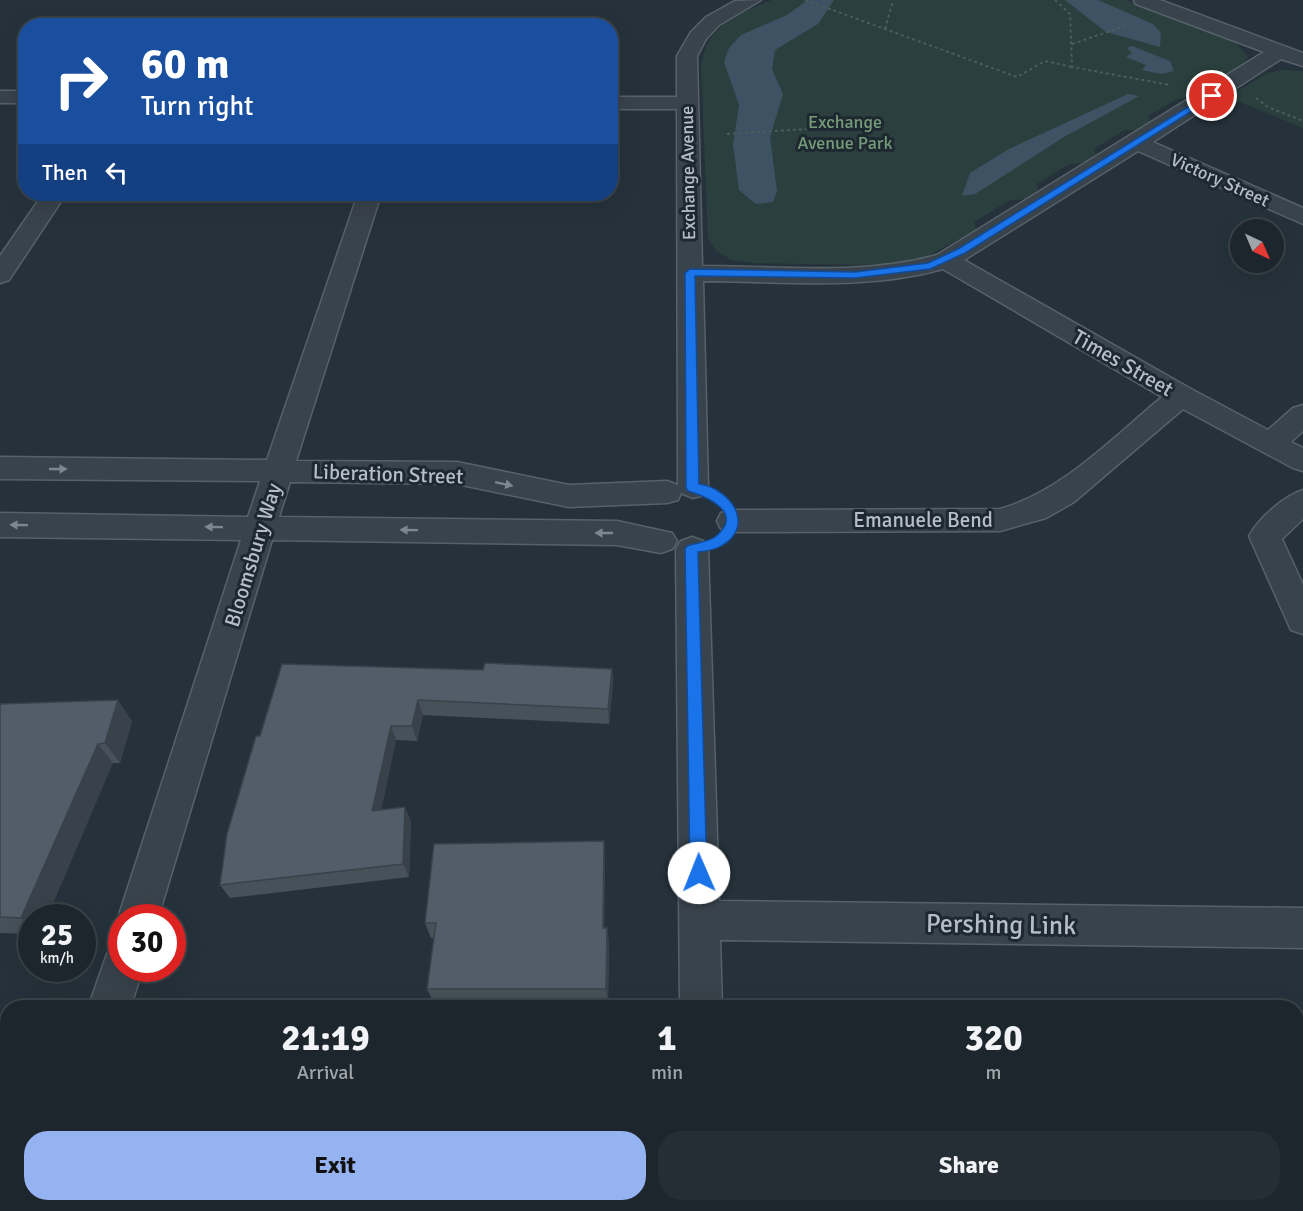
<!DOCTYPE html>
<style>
body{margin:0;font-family:Signika,sans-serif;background:#252e34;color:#f1f3f6;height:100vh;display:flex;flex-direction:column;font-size:22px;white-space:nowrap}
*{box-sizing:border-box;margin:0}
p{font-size:20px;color:#a0a5a9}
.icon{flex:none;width:33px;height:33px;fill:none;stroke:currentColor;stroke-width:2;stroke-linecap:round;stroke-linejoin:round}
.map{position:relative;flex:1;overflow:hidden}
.drawer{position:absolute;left:0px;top:1000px;width:1304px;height:212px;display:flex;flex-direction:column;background:#1c262c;border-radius:24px 24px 0 0;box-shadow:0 6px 24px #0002,0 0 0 2px #3a4348}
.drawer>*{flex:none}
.top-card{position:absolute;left:18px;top:18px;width:600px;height:183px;border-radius:24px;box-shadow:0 6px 24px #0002,0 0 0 2px #3a4348;background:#1a4fa0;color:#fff;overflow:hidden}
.needle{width:39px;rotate:136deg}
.controls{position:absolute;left:1230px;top:219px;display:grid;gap:12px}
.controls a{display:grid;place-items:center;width:54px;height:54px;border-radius:50%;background:#1c262c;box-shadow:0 6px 24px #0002,0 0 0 2px #3a4348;font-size:30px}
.speed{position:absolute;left:18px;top:904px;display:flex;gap:12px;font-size:30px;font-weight:700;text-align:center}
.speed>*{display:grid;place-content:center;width:78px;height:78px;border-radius:50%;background:#1c262c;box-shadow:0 6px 24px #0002,0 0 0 2px #3a4348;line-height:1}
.speed small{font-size:15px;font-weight:400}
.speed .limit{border:9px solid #d22;background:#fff;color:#111}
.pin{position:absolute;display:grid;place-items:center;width:51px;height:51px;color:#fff;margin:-26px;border:3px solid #fff;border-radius:50%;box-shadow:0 2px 6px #0007}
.me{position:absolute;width:66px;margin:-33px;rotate:359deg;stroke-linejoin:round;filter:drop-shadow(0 0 4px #0008)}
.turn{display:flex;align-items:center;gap:21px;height:126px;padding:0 24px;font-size:27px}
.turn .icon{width:78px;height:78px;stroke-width:2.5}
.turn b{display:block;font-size:42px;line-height:51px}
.then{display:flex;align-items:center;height:57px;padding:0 24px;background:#0003;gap:12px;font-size:22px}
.eta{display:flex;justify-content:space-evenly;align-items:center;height:102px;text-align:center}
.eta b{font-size:36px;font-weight:800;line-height:42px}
.primary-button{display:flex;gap:12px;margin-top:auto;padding:12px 24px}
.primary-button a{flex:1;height:69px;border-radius:24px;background:#95b2f1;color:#111;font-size:24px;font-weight:800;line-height:69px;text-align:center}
.primary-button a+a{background:#252e34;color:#f1f3f6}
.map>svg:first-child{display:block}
.green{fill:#2b403e}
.water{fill:#3d5263}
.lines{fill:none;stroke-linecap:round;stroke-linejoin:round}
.minor-casing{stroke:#57616a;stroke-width:3}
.path{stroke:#4a5c5c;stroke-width:2;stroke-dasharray:3 3;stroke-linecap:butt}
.minor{fill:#39434c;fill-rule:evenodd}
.wall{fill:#46515a}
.shaded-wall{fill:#39424a}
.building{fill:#515e69;stroke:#39424a;stroke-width:1.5}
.oneway{fill:#7d8790}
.route{fill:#1a73e8;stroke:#114b97;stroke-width:1.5}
.labels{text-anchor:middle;stroke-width:6;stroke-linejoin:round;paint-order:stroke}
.far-park-label{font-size:18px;fill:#759b79;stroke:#1e2831}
.far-street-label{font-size:18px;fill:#b5bec7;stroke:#1e2831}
.street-label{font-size:21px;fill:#b5bec7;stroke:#1e2831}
.near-street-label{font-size:26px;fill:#b5bec7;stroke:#1e2831}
</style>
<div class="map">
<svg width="1303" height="1211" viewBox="0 0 1303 1211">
<rect width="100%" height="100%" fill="#26323b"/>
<!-- green -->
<path class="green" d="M772,0H1126L1235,42L1248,57L1241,67L1190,98L1177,99L1148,116L1150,123L1138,130H1125L1094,149L1096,156L1084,163L1069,164L1037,184L1038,192L1027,199L1010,200L974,222L976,230L926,257L900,263L875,265L753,263L732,260L717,251L708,238L701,66C708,24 736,15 772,0Z
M1280,70L1303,71V128L1228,97L1268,73Z"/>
<!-- water -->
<path class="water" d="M808,0H834L818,24L775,50L772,69L783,94L770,137L777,191L773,202L756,204L739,190L733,144L739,105L724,62L729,48L741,35L787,15Z
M1065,0H1098L1153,24L1161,33L1160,47L1106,32Z
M1132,46L1170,61L1174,71L1161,74L1142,70L1146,65L1126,57L1132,53L1127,48Z
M1128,94L1139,96L1064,137L975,194L962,196L970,173L1009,149Z"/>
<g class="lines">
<defs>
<path id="minor" d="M761,0L719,25L706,39L697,56L702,266C781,266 861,276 937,255L1264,52L1136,4L1134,0H1160L1303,53V66L1281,59L1153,142L1303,208V224L1138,151L964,260L1191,389L1268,430L1293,408L1303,405V431L1291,442L1303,448V471L1293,468L1183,409L1074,502L1046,518L1000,531L732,532L721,529L717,521L721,513L732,510L1000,509C1063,491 1112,438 1162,397L943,269C864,291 783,281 703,281L708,487L704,495L693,498L681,493L678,500L667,503L569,507L457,484L290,482L279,517L617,521L672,533L677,541L672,549L661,553L617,545L272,540L158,918H122V927L118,918L241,540L0,537V513L248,517L260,481L0,479V457L267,460L358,194H381L296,461L457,462L569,485L667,481L678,485L677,109H610V97H677V56L691,32L706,17L735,1Z
M0,91H26V103H0Z
M43,194H66L9,280L0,283V256Z
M1303,490V519L1282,539L1303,585V634L1291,630L1249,536C1259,518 1284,496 1303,490Z
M692,537L703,541L708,549L719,901L1303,908V948L720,940L722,1008H680L676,549L681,541Z
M122,948V969H143L130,1008H88L107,954Z
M22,1204H69L68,1211H20Z
M679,1204H727V1211H679Z"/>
</defs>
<!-- minor casing -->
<use href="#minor" class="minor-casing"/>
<!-- path -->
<path class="path" d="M805,0L1017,77L1045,61L1072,67
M1055,0L1070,14L1072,67L1170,85
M885,29L893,0
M1072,44L1131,24
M1256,98L1268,107L1303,121
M727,134L806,129"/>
<!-- minor -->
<use href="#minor" class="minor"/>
</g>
<!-- wall -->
<path class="wall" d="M612,669L613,684L609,724L423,715L417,741L396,740L381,810L411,821L409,877L230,898L220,885L260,736L483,670Z
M0,704L132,721L120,763H113L32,918V934L0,933Z
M605,858L604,928H607L609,943L608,1003H434L427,989L434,938H431L425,923Z"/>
<!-- shaded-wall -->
<path class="shaded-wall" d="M612,669L613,684L609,724L608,709Z
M118,700L132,721L120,763L105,743Z
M418,700L423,715L417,741L412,726Z
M391,726L396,740L378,824L372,811Z
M98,744L113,763L47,918H32V927L21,918Z
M405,807L411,821L409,877L403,864Z
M604,841L605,858L604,943L603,928Z
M607,928L609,943L608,1003L606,989Z
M345,1204H358V1211H344Z"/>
<!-- building -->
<path class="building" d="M485,663L612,669L608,709L418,700L412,726H391L372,811L405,807L403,864L220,885L227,834L256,736H260L282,664L483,670Z
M118,700L105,743L98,744L21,918L0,917V704Z
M604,841L603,928H607L606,989H427L436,923H425L434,844Z
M120,1204H345L344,1211H118Z"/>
<!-- one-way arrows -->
<defs><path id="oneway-solid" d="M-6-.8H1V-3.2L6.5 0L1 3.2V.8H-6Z" transform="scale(1.5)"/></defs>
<g class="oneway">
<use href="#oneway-solid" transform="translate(58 469)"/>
<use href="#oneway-solid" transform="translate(504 484) rotate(12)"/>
<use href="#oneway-solid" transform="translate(19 525) rotate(-179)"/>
<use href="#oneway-solid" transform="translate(214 527) rotate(-179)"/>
<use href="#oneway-solid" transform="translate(409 530) rotate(-179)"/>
<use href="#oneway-solid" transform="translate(604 533) rotate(-180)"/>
</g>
<!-- route -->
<path class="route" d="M1209,94L1216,96L965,253L930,269L855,278L695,276L699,484C730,488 757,526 721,546C715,550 705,551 698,552L707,873L704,879L699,881L693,879L690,873L685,549L687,546C695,543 708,542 715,537C745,513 708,497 688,491L686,488L685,273L690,269L855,272L928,263L958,249Z"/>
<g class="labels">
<!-- far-park labels -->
<g class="far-park-label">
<text x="845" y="128">Exchange<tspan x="845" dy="21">Avenue Park</tspan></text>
</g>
<!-- far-street labels -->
<g class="far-street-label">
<text transform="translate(688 173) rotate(-91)" y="6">Exchange Avenue</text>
<text transform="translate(1220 180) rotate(24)" y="6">Victory Street</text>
</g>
<!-- street labels -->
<g class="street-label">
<text transform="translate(1123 363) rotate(30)" y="7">Times Street</text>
<text transform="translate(388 474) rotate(2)" y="7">Liberation Street</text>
<text x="923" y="527">Emanuele Bend</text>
<text transform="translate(253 555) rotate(-73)" y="7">Bloomsbury Way</text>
</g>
<!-- near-street labels -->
<g class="near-street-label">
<text transform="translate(1001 924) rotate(1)" y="9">Pershing Link</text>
</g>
</g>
</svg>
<div class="controls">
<a><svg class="needle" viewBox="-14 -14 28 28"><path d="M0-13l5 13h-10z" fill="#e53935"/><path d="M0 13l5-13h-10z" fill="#a0a5a9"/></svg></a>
</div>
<div class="speed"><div>25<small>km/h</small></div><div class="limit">30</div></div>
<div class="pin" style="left:1212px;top:96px;background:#d93025"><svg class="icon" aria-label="arrive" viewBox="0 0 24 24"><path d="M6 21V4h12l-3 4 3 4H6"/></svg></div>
<svg class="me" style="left:699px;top:873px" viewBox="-20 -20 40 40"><circle r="19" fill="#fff"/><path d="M0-13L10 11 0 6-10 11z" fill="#1a73e8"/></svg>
<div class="top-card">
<div class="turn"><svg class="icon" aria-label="right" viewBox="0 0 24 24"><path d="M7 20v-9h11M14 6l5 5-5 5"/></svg><div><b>60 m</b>Turn right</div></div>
<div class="then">Then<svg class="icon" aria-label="left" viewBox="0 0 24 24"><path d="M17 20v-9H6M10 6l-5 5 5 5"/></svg></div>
</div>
<section class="drawer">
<div class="eta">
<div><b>21:19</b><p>Arrival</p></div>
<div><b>1</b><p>min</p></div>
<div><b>320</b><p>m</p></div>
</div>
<div class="primary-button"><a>Exit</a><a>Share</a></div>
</section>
</div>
